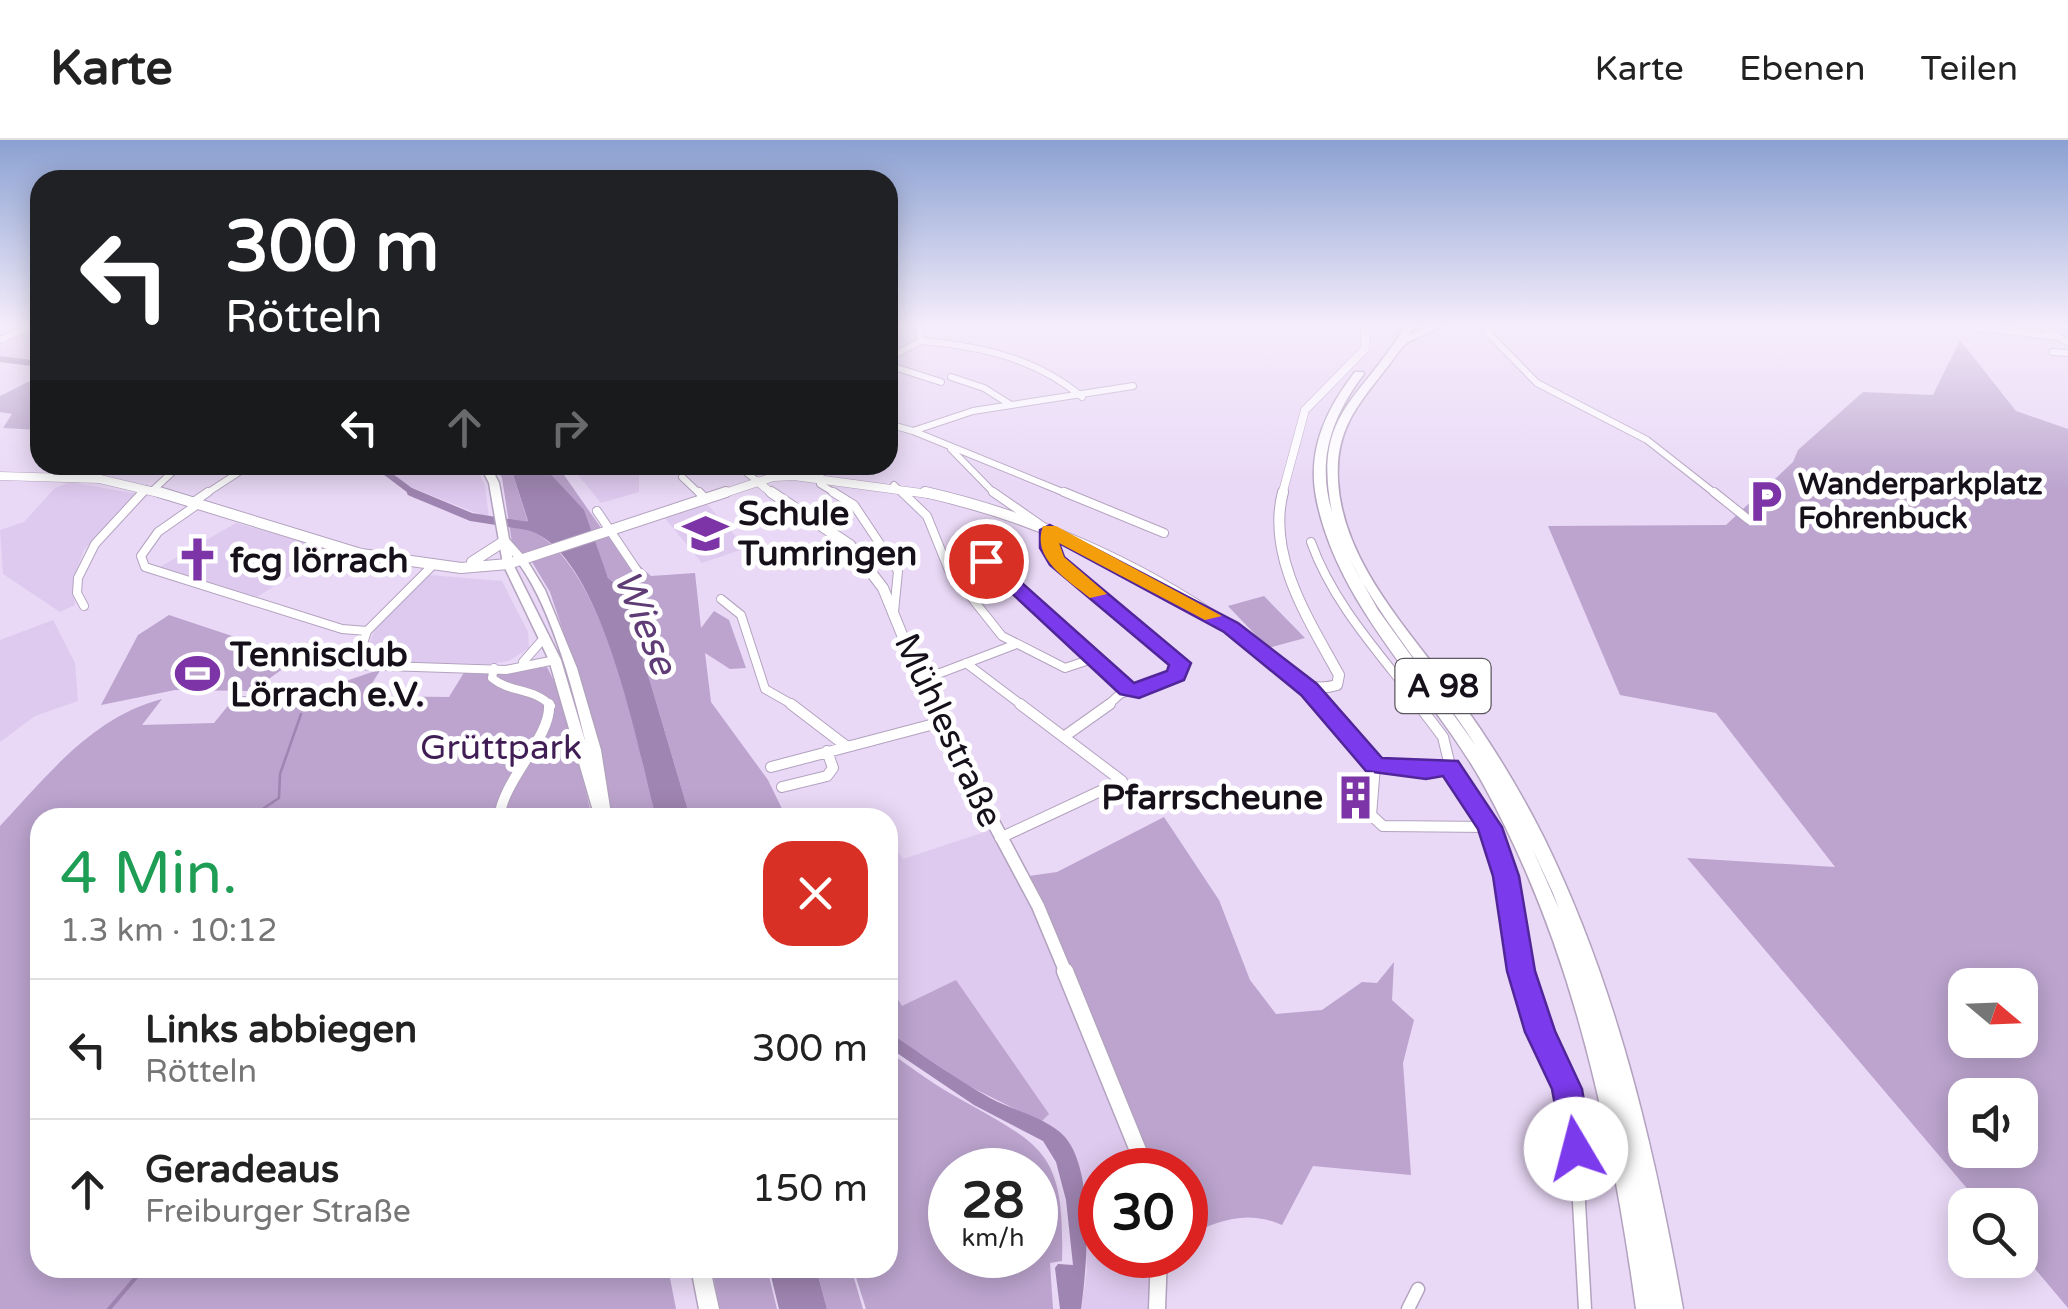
<!DOCTYPE html>
<html lang="de">
<meta charset="utf-8">
<style>
body{margin:0;font-family:"Varela Round",sans-serif;background:#f6f6f6;color:#222;height:100vh;display:flex;flex-direction:column;font-size:38px;white-space:nowrap}
*{box-sizing:border-box;margin:0}
p{font-size:32px;color:#767676}
.icon{flex:none;width:55px;height:55px;fill:none;stroke:currentColor;stroke-width:2;stroke-linecap:round;stroke-linejoin:round}
.map{position:relative;flex:1;overflow:hidden}
.sheet{position:absolute;left:30px;top:668px;width:868px;height:470px;display:flex;flex-direction:column;background:#fff;border-radius:30px;box-shadow:0 5px 25px #0003}
.sheet>*{flex:none}
.guide{position:absolute;left:30px;top:30px;width:868px;height:305px;border-radius:30px;box-shadow:0 5px 25px #0003;background:#202124;color:#fff;overflow:hidden}
.needle{width:65px;rotate:109deg}
.controls{position:absolute;left:1948px;top:828px;display:grid;gap:20px}
.controls a{display:grid;place-items:center;width:90px;height:90px;border-radius:20px;background:#fff;box-shadow:0 5px 25px #0003;font-size:50px}
.speed{position:absolute;left:928px;top:1008px;display:flex;gap:20px;font-size:50px;font-weight:700;text-align:center}
.speed>*{display:grid;place-content:center;width:130px;height:130px;border-radius:50%;background:#fff;box-shadow:0 5px 25px #0003;line-height:1}
.speed small{font-size:25px;font-weight:400}
.speed .limit{border:15px solid #d22;background:#fff;color:#111}
.pin{position:absolute;display:grid;place-items:center;width:85px;height:85px;color:#fff;margin:-42px;border:5px solid #fff;border-radius:50%;box-shadow:0 2px 10px #0007}
.me{position:absolute;width:110px;margin:-55px;rotate:352deg;stroke-linejoin:round;filter:drop-shadow(0 0 8px #0008)}
.turn{display:flex;align-items:center;gap:35px;height:210px;padding:0 30px;font-size:45px}
.turn .icon{width:130px;height:130px;stroke-width:2.5}
.turn b{display:block;font-size:70px;line-height:85px}
.lanes{display:flex;align-items:center;height:95px;padding:0 30px;background:#0003;justify-content:center;gap:50px;direction:ltr}
.lanes .off{opacity:.35}
.round{display:grid;place-items:center;flex:none;width:105px;height:105px;border-radius:30px;background:#f6f6f6}
.headline{display:flex;align-items:center;justify-content:space-between;height:170px;padding:0 30px}
h1{font-size:60px;font-weight:600;line-height:75px;color:#1e9e55}
ul{padding:0;list-style:none}
li{display:flex;align-items:center;gap:30px;height:140px;padding:0 30px;border-top:2px solid #e0e0e0}
li div{flex:1}
li b{display:block;font-size:38px}
li em{font-style:normal}
header{display:flex;align-items:center;gap:60px;box-sizing:border-box;height:140px;padding:0 50px;background:#fff;border-bottom:2px solid #e0e0e0}
header strong{font-size:48px}
nav{display:flex;gap:55px;margin-inline-start:auto;font-size:35px}
.map>svg:first-child{display:block}
.built{fill:#dfcaef}
.green{fill:#bca4ce;fill-rule:evenodd}
.water{fill:#9f85b1}
.lines{fill:none;stroke-linecap:round;stroke-linejoin:round}
.stream-far1{stroke:#9f85b1;stroke-width:2.5}
.stream{stroke:#9f85b1;stroke-width:4}
.canal-far1{stroke:#9f85b1;stroke-width:6}
.canal{stroke:#9f85b1;stroke-width:8}
.street-far3-casing{stroke:#b3a3bf;stroke-width:8}
.street-far2-casing{stroke:#b3a3bf;stroke-width:10}
.street-far1-casing{stroke:#b3a3bf;stroke-width:12}
.street-casing{stroke:#b3a3bf;stroke-width:15}
.secondary-far3-casing{stroke:#b3a3bf;stroke-width:9}
.secondary-far2-casing{stroke:#b3a3bf;stroke-width:12}
.secondary-far1-casing{stroke:#b3a3bf;stroke-width:15}
.secondary-casing{stroke:#b3a3bf;stroke-width:19}
.primary-casing{stroke:#b3a3bf;stroke-width:3}
.highway-casing{stroke:#b3a3bf;stroke-width:3}
.street-far3{stroke:#fff;stroke-width:6}
.street-far2{stroke:#fff;stroke-width:8}
.street-far1{stroke:#fff;stroke-width:10}
.street{stroke:#fff;stroke-width:12}
.secondary-far3{stroke:#fff;stroke-width:8}
.secondary-far2{stroke:#fff;stroke-width:10}
.secondary-far1{stroke:#fff;stroke-width:12}
.secondary{stroke:#fff;stroke-width:16}
.primary{fill:#fff;fill-rule:evenodd}
.highway{fill:#fff;fill-rule:evenodd}
.route{fill:#7c3aed;stroke:#51269a;stroke-width:2.5}
.slow{fill:#f59e0b}
.labels{text-anchor:middle;stroke-width:10;stroke-linejoin:round;paint-order:stroke}
.far-poi-label{font-size:30px;font-weight:bold;fill:#16101a;stroke:#fff;text-anchor:start}
.shield{fill:#fff;stroke:#5c585f;stroke-width:2.5}
.shield-label{font-size:32px;font-weight:bold;fill:#16101a}
.poi-label{font-size:35px;font-weight:bold;fill:#16101a;stroke:#fff;text-anchor:start}
.street-label{font-size:35px;fill:#16101a;stroke:#fff}
.park-label{font-size:35px;fill:#401d54;stroke:#fff}
.water-label{font-size:38px;font-style:italic;fill:#5f3c76;stroke:#fff}
</style>
<header>
<strong>Karte</strong>
<nav><a>Karte</a><a>Ebenen</a><a>Teilen</a></nav>
</header>
<div class="map">
<svg width="2068" height="1169" viewBox="0 0 2068 1169">
<rect width="100%" height="100%" fill="#e9d8f6"/>
<!-- built -->
<path class="built" d="M40,186V220L0,216V203Z
M383,325H476L485,346L489,378L408,346Z
M570,325H650L649,330L639,334V352L601,363Z
M71,342L137,354L84,410L73,439L75,465L60,472L3,434L0,390L24,382L55,348Z
M707,364L746,408L702,423L664,377Z
M236,383L332,410L257,457L158,428Z
M430,435L502,441L528,492L529,508L509,521L491,524L366,522L362,519L377,485Z
M53,480L75,523L78,561L35,576L0,602V500Z
M994,689L1015,725L1146,1030H1100V1115H1159L1157,1169H1081L1087,1130L1082,1042L1067,1000L1041,982L1048,975L902,866L888,843V698L903,719Z"/>
<!-- green -->
<path class="green" d="M1960,200L2016,271L2068,289V1168L2020,1111V1065H1981L1687,718L1835,727L1716,573L1620,555L1548,386L1726,385L1793,322L1798,310L1863,252L1933,255ZM1965,845H2020V900H1965ZM1965,955H2020V1010H1965Z
M40,236V290L3,288L12,274L0,272V256Z
M495,325H510L528,382L524,388C601,411 641,607 658,677H613L575,527L550,452L532,422L512,403L502,338Z
M542,325H557L606,395L651,436L695,433L701,488L714,471L729,480L746,528L730,529L705,513L711,562L768,640L786,677H690L623,450L608,438L580,368Z
M1264,456L1305,498L1268,508L1228,466Z
M169,475L298,518L252,551L175,550L101,565L138,495Z
M547,527L564,561L592,677L40,678V1128H668L676,1169H0V686C47,636 92,577 162,559L142,585L214,583L236,556L299,557L381,529L364,556L449,557L465,531L503,533Z
M1164,677L1219,760L1250,840L1276,874L1322,870L1362,842L1377,843L1394,822L1392,860L1414,880L1403,923L1411,1035L1313,1026L1282,1085C1246,1069 1219,1081 1185,1096V1030H1158L1109,939L1022,737L1057,732Z
M956,840L1049,974L1041,982L961,942L888,891V843L902,866Z
M888,911C909,926 930,942 953,955C1042,1006 1065,1008 1062,1121L1050,1123L1053,1169H866L853,1128H888ZM950,1030H1035V1115H950Z
M712,1128H767L777,1169H720Z
M816,1128H851L863,1169H827Z"/>
<!-- water -->
<path class="water" d="M510,325H542L584,370L608,438L623,450L690,677H656C638,611 602,406 524,389L523,383L528,381Z
M888,891C921,914 954,938 990,958C1012,970 1048,978 1065,997C1095,1032 1087,1126 1081,1169H1060L1055,1128L1058,1124L1073,1125L1066,1060L1056,1022L1043,1001L974,965L888,907Z
M769,1128H816L827,1169H779Z"/>
<g class="lines">
<!-- stream-far1 -->
<path class="stream-far1" d="M249,678L279,658L280,634L301,574"/>
<!-- stream -->
<path class="stream" d="M109,1169L144,1128"/>
<!-- canal-far1 -->
<path class="canal-far1" d="M0,219L40,224
M376,325L416,355"/>
<!-- canal -->
<path class="canal" d="M411,352L471,377L534,387"/>
<defs>
<path id="street-far3" d="M1493,186L1488,193L1537,243L1647,300L1717,355
M2042,186L2068,203
M1974,187L2058,197
M0,200L31,186
M921,201C980,206 1036,218 1082,257
M2053,212L2068,213
M888,218L921,201L919,186
M888,225L941,242
M951,237L984,248L1011,265
M888,284L913,291L973,271L1133,246
M913,291L1070,355
M951,309L996,355
M315,325V329
M737,325L757,341
M781,336L786,325
M682,337L701,355
M821,337L820,344L838,355
M894,345L904,355
M152,351L180,325
M140,355L146,349
M204,355L250,325"/>
<path id="street-far2" d="M699,352L706,359
M833,352L854,365L898,431L894,472
M902,352L927,376L948,428L1002,496L1065,528L1092,519
M993,352L1042,386
M1064,352L1164,393
M1714,352L1749,380
M192,363L208,352
M198,364L158,392L141,416L145,427L342,489L367,491
M597,371L642,438
M1050,390L1049,408L1057,421L1181,525L1177,535L1120,554L1107,566
M1311,402C1333,464 1381,515 1420,566
M432,426L367,491L356,525L506,530L555,520
M949,430L990,422L1128,549
M721,459L741,475L765,549L795,566
M84,466L77,453L78,438L95,404L143,352
M523,522L545,497
M966,523L1023,566
M494,528L492,538C510,553 535,548 551,566
M922,540L1014,505
M1309,549L1324,566"/>
<path id="street-far1" d="M791,564L846,606
M1322,564L1375,626L1426,631L1449,627
M1418,564L1443,597L1452,634L1489,687L1506,736L1522,833
M1065,596L1110,564
M1375,626L1371,675L1383,686L1489,687
M771,627L938,583
M782,647L827,636L833,628L827,611
M499,678C503,639 552,597 549,564
M1000,698L1122,641L1020,564"/>
<path id="street" d="M1521,831L1540,892L1567,949L1576,1009L1585,1169
M1408,1169L1418,1149"/>
<path id="secondary-far3" d="M0,336L100,339L167,355
M757,341L774,355
M719,355L773,337L794,336L936,355
M1282,355L1305,270L1365,209V186"/>
<path id="secondary-far2" d="M159,352L361,414L461,428L508,424L726,352
M771,352L850,405L883,448L931,566
M925,352C1031,376 1139,423 1228,486C1262,510 1290,559 1337,545L1339,535C1310,482 1266,416 1283,352
M472,422L503,402"/>
<path id="secondary-far1" d="M930,564L1038,766L1066,833"/>
<path id="secondary" d="M1065,831L1146,1030
M1157,1169L1159,1115"/>
<path id="primary" d="M480,325H490L499,343L509,399L525,417L545,450L577,528L601,610L611,674L609,677L595,678L549,520L503,424L489,343ZM512,415C549,457 573,549 586,604L561,520L513,424Z
M691,1128H710L719,1169H699Z"/>
<path id="highway" d="M1405,186H1415L1409,195L1429,186H1441C1431,193 1418,196 1407,203C1400,208 1394,219 1388,226C1359,264 1335,288 1338,340C1342,423 1411,492 1457,556C1490,601 1519,648 1544,698C1617,847 1654,1006 1683,1169H1636C1611,987 1572,804 1482,642C1429,548 1337,467 1316,357C1307,309 1327,268 1355,232H1363L1364,234C1332,276 1316,320 1332,372C1312,272 1361,261 1405,186ZM1349,418C1384,485 1435,542 1476,606L1378,470ZM1532,708L1553,753L1583,833L1559,769Z"/>
</defs>
<!-- street-far3 casing -->
<use href="#street-far3" class="street-far3-casing"/>
<!-- street-far2 casing -->
<use href="#street-far2" class="street-far2-casing"/>
<!-- street-far1 casing -->
<use href="#street-far1" class="street-far1-casing"/>
<!-- street casing -->
<use href="#street" class="street-casing"/>
<!-- secondary-far3 casing -->
<use href="#secondary-far3" class="secondary-far3-casing"/>
<!-- secondary-far2 casing -->
<use href="#secondary-far2" class="secondary-far2-casing"/>
<!-- secondary-far1 casing -->
<use href="#secondary-far1" class="secondary-far1-casing"/>
<!-- secondary casing -->
<use href="#secondary" class="secondary-casing"/>
<!-- primary casing -->
<use href="#primary" class="primary-casing"/>
<!-- highway casing -->
<use href="#highway" class="highway-casing"/>
<!-- street-far3 -->
<use href="#street-far3" class="street-far3"/>
<!-- street-far2 -->
<use href="#street-far2" class="street-far2"/>
<!-- street-far1 -->
<use href="#street-far1" class="street-far1"/>
<!-- street -->
<use href="#street" class="street"/>
<!-- secondary-far3 -->
<use href="#secondary-far3" class="secondary-far3"/>
<!-- secondary-far2 -->
<use href="#secondary-far2" class="secondary-far2"/>
<!-- secondary-far1 -->
<use href="#secondary-far1" class="secondary-far1"/>
<!-- secondary -->
<use href="#secondary" class="secondary"/>
<!-- primary -->
<use href="#primary" class="primary"/>
<!-- highway -->
<use href="#highway" class="highway"/>
</g>
<!-- sky -->
<linearGradient id="sky" x2="0" y2="1"><stop stop-color="#8ba1d2"/><stop offset="0.53" stop-color="#f5edfb"/><stop offset="1" stop-color="#f5edfb" stop-opacity="0"/></linearGradient>
<rect width="2068" height="350" fill="url(#sky)"/>
<!-- route -->
<path class="route" d="M1050,385L1238,483L1317,544L1382,618L1458,621L1502,687L1519,736L1535,831L1555,891L1582,949L1592,1009L1588,1020L1576,1024L1565,1020L1552,949L1525,892L1507,831L1493,736L1478,689L1443,636L1426,639L1366,631L1301,555L1224,492L1059,403L1064,417L1191,523L1184,540L1139,558L1120,554L977,421L993,417L1134,543L1167,531L1169,525L1050,425L1040,408V390Z"/>
<!-- slow -->
<path class="slow" d="M1043,386H1056L1222,476L1205,480L1059,403L1064,417L1107,454L1090,458C1067,439 1031,419 1043,386Z"/>
<!-- icons -->
<defs>
<symbol id="parking-bare" viewBox="-9 -9 18 18"><path d="M-3.5-5.5H1a3.5 3.5 0 0 1 0 7H-1V5.5H-3.5ZM-1-3.4V-.6H.8a1.4 1.4 0 0 0 0-2.8Z" fill="#7d34a6" stroke="#fff" stroke-width="2.5" paint-order="stroke"/></symbol>
<symbol id="school-bare" viewBox="-9 -9 18 18"><path d="M0-5L7-2L0 1L-7-2ZM-4 1L0 2.5L4 1V4Q0 6-4 4Z" fill="#7d34a6" stroke="#fff" stroke-width="2.5" paint-order="stroke"/></symbol>
<symbol id="church-bare" viewBox="-9 -9 18 18"><path d="M-1.2-6h2.4v3.5h3.3v2.4h-3.3V6h-2.4V-.1h-3.3v-2.4h3.3Z" fill="#7d34a6" stroke="#fff" stroke-width="2.5" paint-order="stroke"/></symbol>
<symbol id="stadium-bare" viewBox="-9 -9 18 18"><path d="M0-5a6.5 5 0 1 0 0 10a6.5 5 0 1 0 0-10ZM-3.5-1.8h7v3.6h-7Z" fill="#7d34a6" stroke="#fff" stroke-width="2.5" paint-order="stroke"/></symbol>
<symbol id="building-bare" viewBox="-9 -9 18 18"><path d="M-4-6H4V6H1V3H-1V6H-4ZM-2.5-4.3h1.7v1.8h-1.7ZM.8-4.3h1.7v1.8H.8ZM-2.5-1h1.7V.8h-1.7ZM.8-1h1.7V.8H.8Z" fill="#7d34a6" stroke="#fff" stroke-width="2.5" paint-order="stroke"/></symbol>
</defs>
<g fill-rule="evenodd">
<use href="#parking-bare" x="1734" y="330" width="63" height="63"/>
<use href="#school-bare" x="674" y="362" width="63" height="63"/>
<use href="#church-bare" x="166" y="388" width="63" height="63"/>
<use href="#stadium-bare" x="166" y="502" width="63" height="63"/>
<use href="#building-bare" x="1324" y="626" width="63" height="63"/>
</g>
<g class="labels">
<!-- far-poi labels -->
<g class="far-poi-label">
<text x="1798" y="354">Wanderparkplatz<tspan x="1798" dy="34">Fohrenbuck</tspan></text>
</g>
<!-- shield labels -->
<rect class="shield" x="1395.5" y="519" width="95" height="54" rx="8"/>
<g class="shield-label">
<text x="1443" y="557">A 98</text>
</g>
<!-- poi labels -->
<g class="poi-label">
<text x="738" y="385">Schule<tspan x="738" dy="40">Tumringen</tspan></text>
<text x="230" y="432">fcg lörrach</text>
<text x="230" y="526">Tennisclub<tspan x="230" dy="40">Lörrach e.V.</tspan></text>
<text x="1323" y="669" text-anchor="end">Pfarrscheune</text>
</g>
<!-- street labels -->
<g class="street-label">
<text transform="translate(949 590) rotate(65)" y="12">Mühlestraße</text>
</g>
<!-- park labels -->
<g class="park-label">
<text x="501" y="619">Grüttpark</text>
</g>
<!-- water labels -->
<g class="water-label">
<text transform="translate(646 482) rotate(68)" y="13">Wiese</text>
</g>
</g>
</svg>
<div class="controls">
<a><svg class="needle" viewBox="-14 -14 28 28"><path d="M0-13l5 13h-10z" fill="#e53935"/><path d="M0 13l5-13h-10z" fill="#767676"/></svg></a>
<a><svg class="icon" aria-label="sound" viewBox="0 0 24 24"><path d="M4 9h4l5-4v14l-5-4H4zM17 9q2 3 0 6"/></svg></a>
<a><svg class="icon" aria-label="search" viewBox="0 0 24 24"><circle cx="10" cy="10" r="6"/><path d="M15 15l6 6"/></svg></a>
</div>
<div class="speed"><div>28<small>km/h</small></div><div class="limit">30</div></div>
<div class="pin" style="left:986px;top:421px;background:#d93025"><svg class="icon" aria-label="arrive" viewBox="0 0 24 24"><path d="M6 21V4h12l-3 4 3 4H6"/></svg></div>
<svg class="me" style="left:1576px;top:1009px" viewBox="-20 -20 40 40"><circle r="19" fill="#fff"/><path d="M0-13L10 11 0 6-10 11z" fill="#7c3aed"/></svg>
<div class="guide">
<div class="turn"><svg class="icon" aria-label="left" viewBox="0 0 24 24"><path d="M17 20v-9H6M10 6l-5 5 5 5"/></svg><div><b>300 m</b>Rötteln</div></div>
<div class="lanes"><svg class="icon" aria-label="left" viewBox="0 0 24 24"><path d="M17 20v-9H6M10 6l-5 5 5 5"/></svg><svg class="icon off" aria-label="ahead" viewBox="0 0 24 24"><path d="M12 20V5M6 11l6-6 6 6"/></svg><svg class="icon off" aria-label="right" viewBox="0 0 24 24"><path d="M7 20v-9h11M14 6l5 5-5 5"/></svg></div>
</div>
<section class="sheet">
<div class="headline"><div><h1>4 Min.</h1><p>1.3 km · 10:12</p></div><a class="round" style="background:#d93025;color:#fff"><svg class="icon" aria-label="close" viewBox="0 0 24 24"><path d="M6 6l12 12M18 6L6 18"/></svg></a></div>
<ul>
<li><svg class="icon" aria-label="left" viewBox="0 0 24 24"><path d="M17 20v-9H6M10 6l-5 5 5 5"/></svg><div><b>Links abbiegen</b><p>Rötteln</p></div><em>300 m</em></li>
<li><svg class="icon" aria-label="ahead" viewBox="0 0 24 24"><path d="M12 20V5M6 11l6-6 6 6"/></svg><div><b>Geradeaus</b><p>Freiburger Straße</p></div><em>150 m</em></li>
</ul>
</section>
</div>
